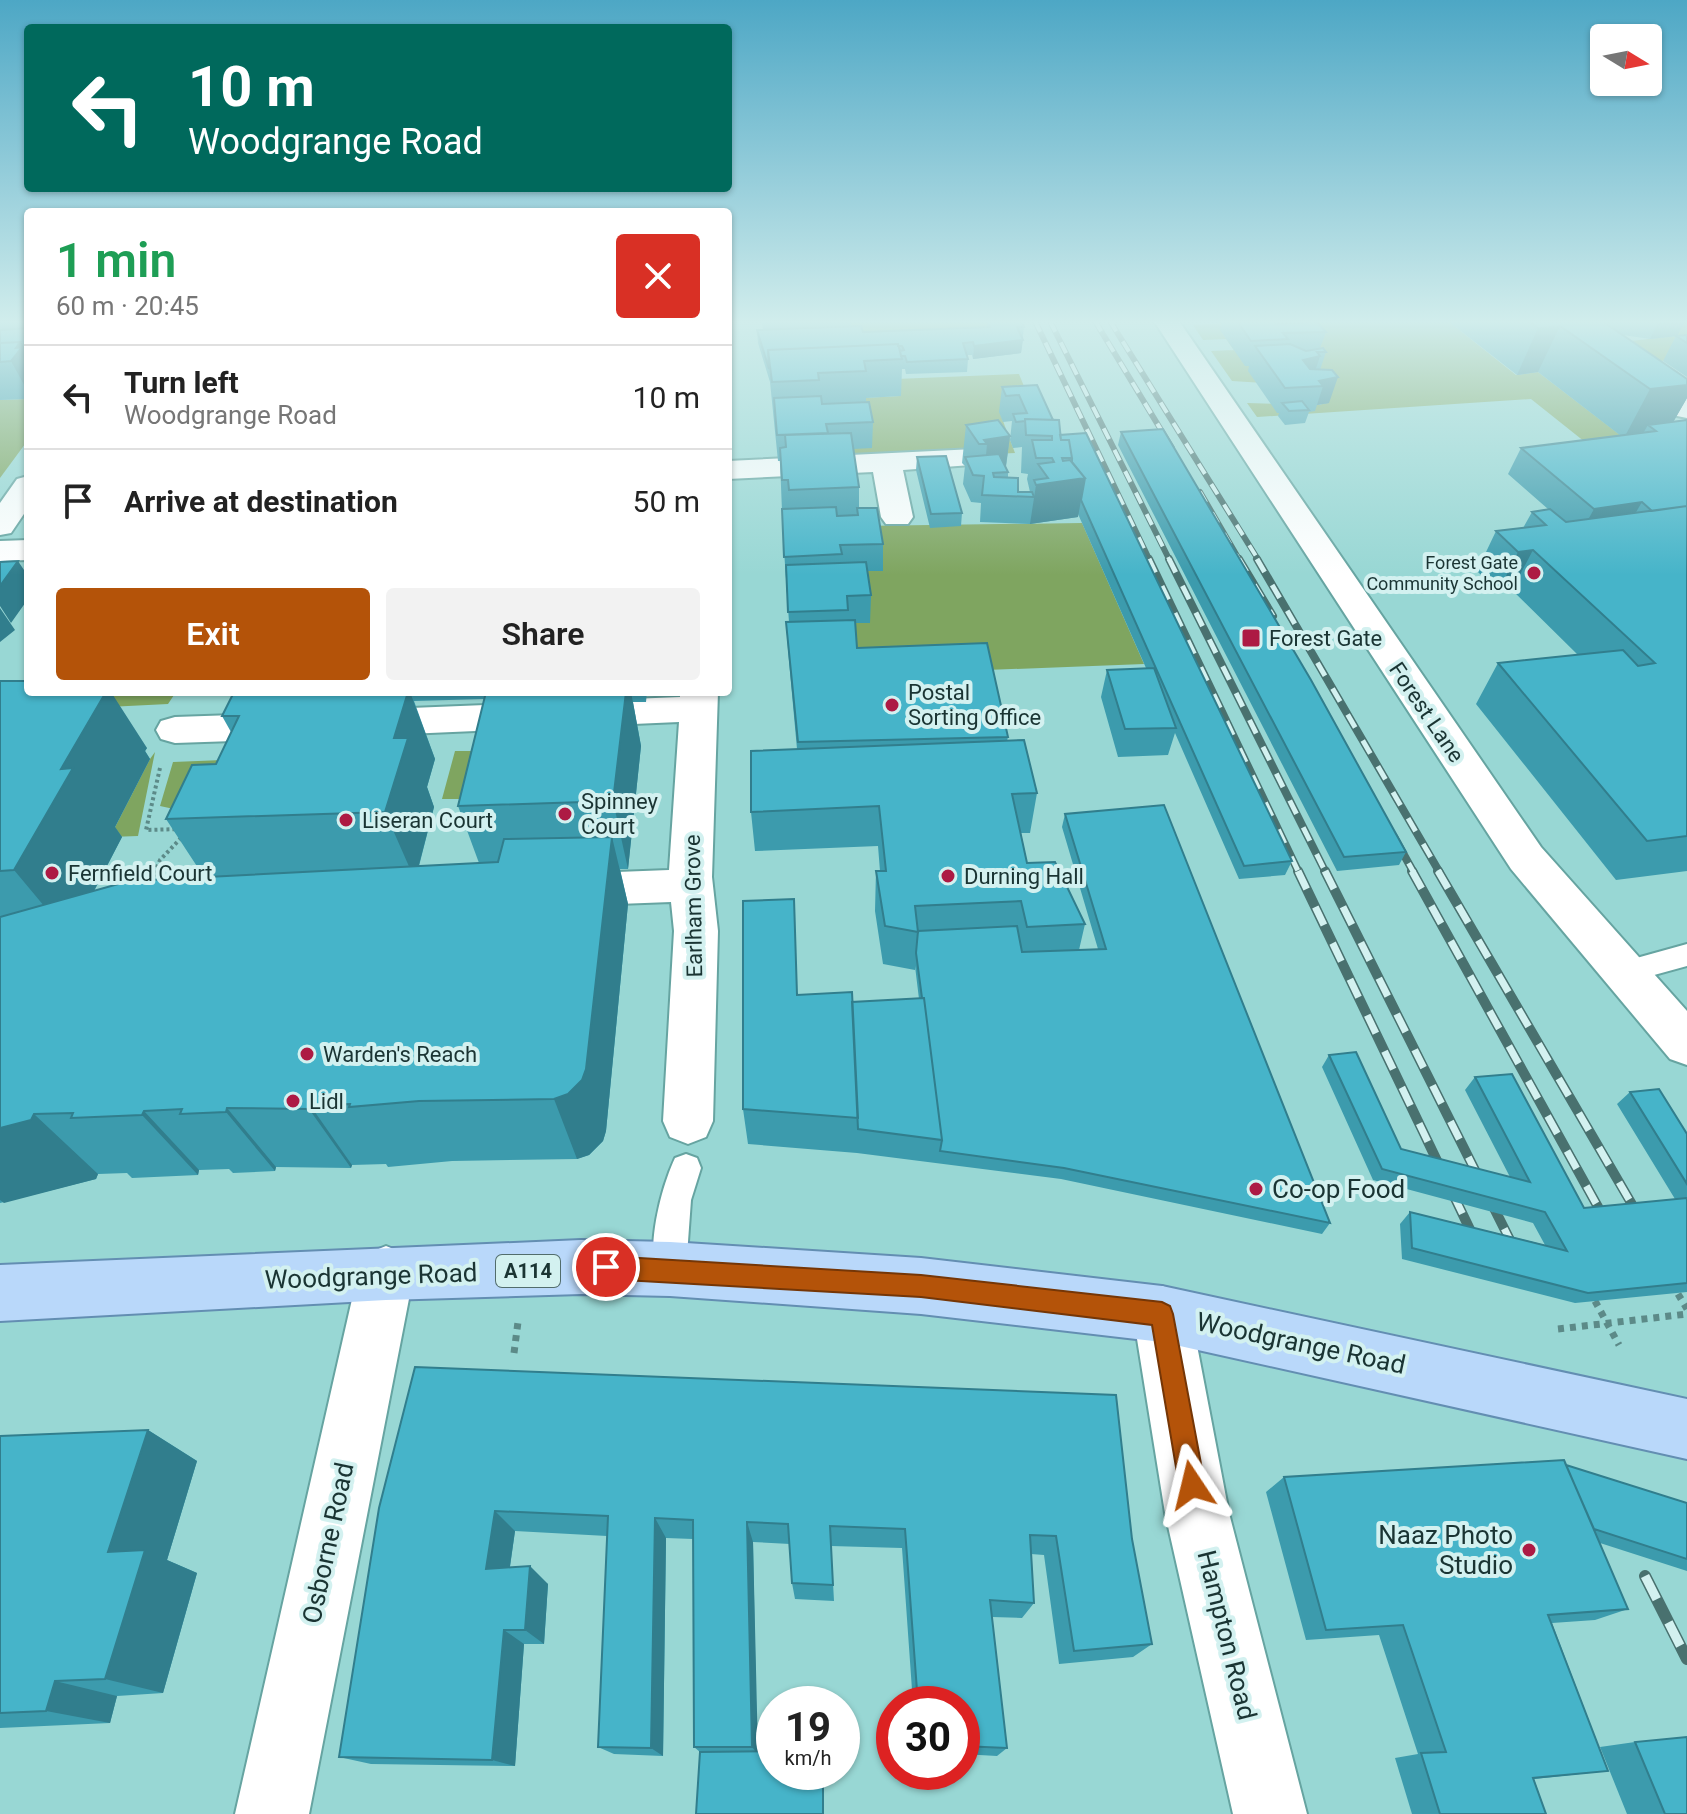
<!DOCTYPE html>
<meta charset="utf-8">
<style>
body{margin:0;font-family:Roboto,sans-serif;background:#f2f2f2;color:#222;height:100vh;display:flex;flex-direction:column;font-size:30px;white-space:nowrap}
*{box-sizing:border-box;margin:0}
p{font-size:26px;color:#767676}
.icon{flex:none;width:44px;height:44px;fill:none;stroke:currentColor;stroke-width:2;stroke-linecap:round;stroke-linejoin:round}
.map{position:relative;flex:1;overflow:hidden}
.side{position:absolute;left:24px;top:208px;width:708px;height:488px;display:flex;flex-direction:column;background:#fff;border-radius:8px;box-shadow:0 2px 6px #0004}
.side>*{flex:none}
.banner{position:absolute;left:24px;top:24px;width:708px;height:168px;border-radius:8px;box-shadow:0 2px 6px #0004;background:#00695c;color:#fff;overflow:hidden}
.needle{width:52px;rotate:100deg}
.buttons{position:absolute;left:1590px;top:24px;display:grid;gap:16px}
.buttons a{display:grid;place-items:center;width:72px;height:72px;border-radius:8px;background:#fff;box-shadow:0 2px 6px #0004;font-size:40px}
.speed{position:absolute;left:756px;top:1686px;display:flex;gap:16px;font-size:40px;font-weight:700;text-align:center}
.speed>*{display:grid;place-content:center;width:104px;height:104px;border-radius:50%;background:#fff;box-shadow:0 2px 6px #0004;line-height:1}
.speed small{font-size:20px;font-weight:400}
.speed .limit{border:12px solid #d22;background:#fff;color:#111}
.pin{position:absolute;display:grid;place-items:center;width:68px;height:68px;color:#fff;margin:-34px;border:4px solid #fff;border-radius:50%;box-shadow:0 2px 8px #0007}
.me{position:absolute;width:88px;margin:-44px;rotate:350deg;stroke-linejoin:round;filter:drop-shadow(0 0 6px #0008)}
.turn{display:flex;align-items:center;gap:28px;height:168px;padding:0 32px;font-size:36px}
.turn .icon{width:104px;height:104px;stroke-width:2.5}
.turn b{display:block;font-size:56px;line-height:68px}
.round{display:grid;place-items:center;flex:none;width:84px;height:84px;border-radius:8px;background:#f2f2f2}
.overview{display:flex;align-items:center;justify-content:space-between;height:136px;padding:0 32px}
h1{font-size:48px;font-weight:600;line-height:60px;color:#1e9e55}
.button{display:flex;gap:16px;margin-top:auto;padding:16px 32px}
.button a{flex:1;height:92px;border-radius:8px;background:#b45309;color:#fff;font-size:32px;font-weight:600;line-height:92px;text-align:center}
.button a+a{background:#f2f2f2;color:#222}
ul{padding:0;list-style:none}
li{display:flex;align-items:center;gap:24px;height:104px;padding:0 32px;border-top:2px solid #e0e0e0}
li div{flex:1}
li b{display:block;font-size:30px}
li em{font-style:normal}
.map>svg:first-child{display:block}
.green{fill:#7fa560}
.lines{fill:none;stroke-linecap:round;stroke-linejoin:round}
.service-casing{stroke:#66a4a1;stroke-width:4}
.minor-casing{stroke:#66a4a1;stroke-width:4}
.tertiary-casing{stroke:#66a4a1;stroke-width:4}
.primary-casing{stroke:#638eb2;stroke-width:4}
.path-far2{stroke:#5c8a88;stroke-width:4;stroke-dasharray:3 3;stroke-linecap:butt}
.path-far1{stroke:#5c8a88;stroke-width:6;stroke-dasharray:4 4;stroke-linecap:butt}
.path{stroke:#5c8a88;stroke-width:7;stroke-dasharray:6 6;stroke-linecap:butt}
.service{fill:#fff;fill-rule:evenodd}
.minor{fill:#fff;fill-rule:evenodd}
.tertiary{fill:#fff;fill-rule:evenodd}
.primary{fill:#b9d8fa;fill-rule:evenodd}
.rail-far3-casing{stroke:#49716f;stroke-width:6}
.rail-far2-casing{stroke:#49716f;stroke-width:8}
.rail-far1-casing{stroke:#49716f;stroke-width:10}
.rail-casing{stroke:#49716f;stroke-width:12}
.rail-far3{stroke:#d3f1f0;stroke-width:4;stroke-dasharray:12;stroke-linecap:butt}
.rail-far2{stroke:#d3f1f0;stroke-width:5;stroke-dasharray:15;stroke-linecap:butt}
.rail-far1{stroke:#d3f1f0;stroke-width:7;stroke-dasharray:20;stroke-linecap:butt}
.rail{stroke:#d3f1f0;stroke-width:9;stroke-dasharray:26;stroke-linecap:butt}
.wall{fill:#3c9bad;fill-rule:evenodd}
.shaded-wall{fill:#317e8d}
.building{fill:#46b4c9;stroke:#317e8d;stroke-width:2}
.route{fill:#b45309;stroke:#753606;stroke-width:2}
.poi-dot{fill:#ad1a44;stroke:#d3f1f0;stroke-width:3}
.labels{text-anchor:middle;stroke-width:8;stroke-linejoin:round;paint-order:stroke}
.far-poi-label{font-size:18px;fill:#1a3433;stroke:#d3f1f0;text-anchor:end}
.shield{fill:#d3f1f0;stroke:#526d6c;stroke-width:2}
.shield-label{font-size:20px;font-weight:bold;fill:#1a3433}
.poi-label{font-size:22px;fill:#1a3433;stroke:#d3f1f0;text-anchor:start}
.street-label{font-size:22px;fill:#1a3433;stroke:#d3f1f0}
.near-poi-label{font-size:26px;fill:#1a3433;stroke:#d3f1f0;text-anchor:start}
.near-street-label{font-size:26px;fill:#1a3433;stroke:#d3f1f0}
</style>
<div class="map">
<svg width="1687" height="1814" viewBox="0 0 1687 1814">
<rect width="100%" height="100%" fill="#98d7d4"/>
<!-- green -->
<path class="green" d="M848,321H1018L1023,332L805,339Z
M1259,321H1448L1516,375L1538,372L1624,438L1585,442L1531,399L1257,417L1247,403L1322,405L1302,394L1295,385L1232,381L1211,351L1234,350L1245,366L1226,339L1203,340L1193,325Z
M1655,321H1687V358L1652,362L1621,342L1676,336Z
M1019,374L1034,411L1000,413L1015,453L783,464L863,398L900,396L896,379Z
M28,399V440L0,478V400Z
M1082,523L1144,664L857,675L787,593L786,584L841,582L859,526Z
M77,692H176L168,704L68,709Z
M455,751H492L465,799H442Z
M155,752L138,836L110,837L150,759Z
M248,759L197,814L160,806L173,762Z"/>
<g class="lines">
<defs>
<path id="service" d="M1687,944V966L1625,983L1615,980L1611,972L1615,964Z
M686,1154L697,1158L701,1168L691,1200L686,1269L682,1280L670,1285L658,1280C645,1249 661,1188 675,1158Z"/>
<path id="minor" d="M1549,321H1578L1687,397V418L1677,416Z
M975,449L985,452L990,458L985,464L903,470L913,517L908,524H886L881,517L873,472L728,479V461Z
M28,476V508L11,533L0,535V503L17,479Z
M28,540V560L0,561V541Z
M680,692H718L712,877L718,931L713,1121L706,1137L688,1144L670,1137L663,1121L674,931L671,902L565,906L550,902L543,890L550,878L565,874L669,870L679,722L361,736L348,732L342,723L348,714L361,710L680,697Z
M288,713L301,717L307,726L301,735L288,739L175,743L161,739L156,730L161,721L175,717Z
M386,1246L406,1254L414,1273L309,1814H235L358,1273L366,1254Z
M1162,1286L1182,1294L1191,1314L1229,1513L1307,1814H1233L1165,1513L1133,1314L1142,1294Z"/>
<path id="tertiary" d="M1154,321H1179L1541,847L1687,1011V1065L1670,1059L1511,869Z"/>
<path id="primary" d="M581,1240L670,1242L921,1258L1162,1286L1687,1399V1459L1162,1342L921,1314L670,1296L581,1294L386,1300L0,1321V1265Z"/>
</defs>
<!-- service casing -->
<use href="#service" class="service-casing"/>
<!-- minor casing -->
<use href="#minor" class="minor-casing"/>
<!-- tertiary casing -->
<use href="#tertiary" class="tertiary-casing"/>
<!-- primary casing -->
<use href="#primary" class="primary-casing"/>
<!-- path-far2 -->
<path class="path-far2" d="M160,768L146,830L180,829
M154,873L160,860L182,837"/>
<!-- path-far1 -->
<path class="path-far1" d="M148,884L155,871"/>
<!-- path -->
<path class="path" d="M1678,1294L1687,1309
M1595,1301L1619,1345
M1558,1329L1687,1314
M514,1353L518,1322"/>
<!-- service -->
<use href="#service" class="service"/>
<!-- minor -->
<use href="#minor" class="minor"/>
<!-- tertiary -->
<use href="#tertiary" class="tertiary"/>
<!-- primary -->
<use href="#primary" class="primary"/>
<defs>
<path id="rail-far3" d="M1035,321L1150,561
M1050,321L1170,561
M1095,321L1172,448
M1110,321L1259,561
M1200,492L1240,561"/>
<path id="rail-far2" d="M1149,559L1299,873
M1169,559L1326,873
M1239,559L1273,616
M1257,559L1440,873
M1394,837L1414,873"/>
<path id="rail-far1" d="M1298,871L1476,1242
M1325,871L1516,1252
M1412,871L1603,1216
M1438,871L1637,1213"/>
<path id="rail" d="M1645,1576L1687,1659"/>
</defs>
<!-- rail-far3 casing -->
<use href="#rail-far3" class="rail-far3-casing"/>
<!-- rail-far2 casing -->
<use href="#rail-far2" class="rail-far2-casing"/>
<!-- rail-far1 casing -->
<use href="#rail-far1" class="rail-far1-casing"/>
<!-- rail casing -->
<use href="#rail" class="rail-casing"/>
<!-- rail-far3 -->
<use href="#rail-far3" class="rail-far3"/>
<!-- rail-far2 -->
<use href="#rail-far2" class="rail-far2"/>
<!-- rail-far1 -->
<use href="#rail-far1" class="rail-far1"/>
<!-- rail -->
<use href="#rail" class="rail"/>
</g>
<!-- wall -->
<path class="wall" d="M0,321H28V399L0,400Z
M762,321H851V326L863,332L987,327V321L1024,327L1021,353L973,359L972,355H967L968,359L967,372L906,374L905,369H902L901,396L866,398V402L873,422L872,448L853,449L859,487V508L883,544V571H867L871,595L870,623H855L857,648L1008,737L1007,741L1037,793L1030,833H1021L1027,863L1085,924L1079,950L1098,949L1062,827L1065,814L1330,1223L1322,1234L1061,1179L857,1153L748,1144L743,1109L798,995L852,1002L919,999L915,966V970L883,964L875,911L876,871H880L878,846L755,851L751,812L797,749L788,650L786,622H789L783,536L780,461H778L770,382L758,343L757,330H763Z
M1210,321H1307L1306,323L1326,332L1320,348L1326,352L1320,370L1329,403L1317,405L1315,411L1309,412L1305,423L1285,425L1278,416L1279,413H1277L1248,371L1249,366H1245L1220,330L1221,323H1212Z
M1448,321H1602L1687,379V398L1673,422L1687,420V871L1616,880L1476,704L1498,663L1578,655L1512,590L1498,592L1477,571L1496,531L1523,528L1532,512L1548,509L1508,474L1521,448L1621,436L1538,372L1517,375Z
M1604,321H1685L1677,336L1650,339L1623,335Z
M1687,335V377L1663,361L1676,336Z
M1037,385L1060,435L1292,861L1285,875L1239,879L1175,733L1168,755L1118,757L1101,697L1107,670L1146,668L1078,514V517L1030,524L980,522L981,503L971,502L963,484L965,466L962,463L966,425L1010,436L1006,467L1008,472V477L1018,492H1030L1027,479L1028,474L1021,473L1022,447L1013,448L1010,440L1012,421L1003,422L999,412L1002,387Z
M1121,432L1406,852L1399,865L1337,871L1118,445Z
M917,457L962,513L961,526L930,528L916,470Z
M0,681L147,748L145,751L150,759L115,827L122,837L94,891L204,877L166,819L216,764L231,732L222,716L234,692H647L646,702H633L641,746L628,869H620L628,904L606,1131L603,1141L589,1155L577,1159L452,1161L388,1167L386,1164L352,1165L351,1168L276,1167L275,1171L233,1173L229,1169L199,1170L198,1175L132,1178L127,1173L98,1174L96,1179L0,1203ZM484,699L458,806L479,863L419,866L434,807L427,787L435,759L414,701Z
M1329,1055L1401,1149L1510,1177L1465,1090L1475,1077L1584,1208L1675,1199L1617,1104L1630,1092L1687,1134V1292L1575,1303L1402,1259L1400,1224L1410,1212L1545,1245L1533,1223L1373,1180L1322,1067Z
M415,1367L1132,1539L1152,1644L1133,1657L1059,1664L1044,1555L1031,1554L1034,1603L1022,1618L992,1617L1007,1748L997,1756L962,1754V1704H913L902,1548L831,1546L834,1601L795,1599L792,1583L790,1544L753,1542L757,1751L700,1752L694,1747L693,1539L666,1538L663,1756L614,1754L598,1747L607,1536L515,1531L510,1567L548,1584L544,1644H524L515,1766L371,1764L339,1757Z
M148,1430L197,1461L167,1560L197,1573L163,1693L117,1696L110,1723L0,1728V1436Z
M1566,1465L1687,1503V1571L1600,1543L1628,1609L1595,1620L1552,1623L1608,1771L1534,1779L1546,1814H1412L1395,1758L1418,1754L1379,1635L1306,1640L1266,1492L1284,1477Z
M1635,1742L1687,1814H1627L1600,1747Z"/>
<!-- shaded-wall -->
<path class="shaded-wall" d="M1659,321H1685L1677,336L1650,339Z
M1560,326L1538,372L1517,375L1538,328Z
M1023,340L1021,353L973,359L974,346Z
M20,342L28,357V392L11,361L16,348Z
M1320,356L1312,381L1303,360Z
M1338,377L1329,403L1317,405L1323,386L1319,381Z
M1687,385V398L1667,433L1656,431L1648,425L1642,435L1624,438L1650,389Z
M1010,436L1005,472L993,473L984,478L987,444L984,440Z
M1085,478L1078,517L1030,524L1036,485Z
M1642,502L1626,529L1579,536L1594,509Z
M1533,550L1512,590L1498,592L1518,552Z
M18,561L28,576V599L11,623L0,606V586Z
M0,608L15,630L0,642Z
M97,692H111L147,748L145,751L150,759L115,827L122,837L70,937L14,870Z
M408,692H410L435,759L427,787L434,807L415,880L385,812L394,738Z
M626,692H631L641,746L628,869L613,801Z
M612,837L628,904L606,1131L603,1141L589,1155L577,1159L554,1099Z
M310,1105L352,1165L351,1168L309,1109Z
M227,1108L276,1167L275,1171L226,1112Z
M144,1111L199,1170L198,1175L142,1115Z
M34,1114L98,1174L96,1179L4,1203L0,1200V1128Z
M148,1430L197,1461L167,1560L197,1573L163,1693L105,1679L108,1552Z
M495,1511L515,1531L507,1586L486,1569Z
M655,1518L666,1538L663,1756L651,1748Z
M747,1522L753,1542L758,1754L752,1747Z
M530,1566L548,1584L544,1644L525,1630Z
M504,1630L524,1644L515,1766L492,1760Z
M55,1681L117,1696L110,1723L46,1711Z"/>
<!-- building -->
<path class="building" d="M987,321H1021L1024,327H1017L1023,340L974,346L973,342L963,343L968,359L907,362L905,356H901L900,351L904,350L902,346H898V344L768,350L769,369L757,330L861,326L863,332L990,327Z
M1237,321H1274L1276,324L1317,322L1326,332L1283,333L1288,339L1251,341Z
M1528,321H1602L1687,379V385L1650,389L1560,326L1538,328Z
M28,328V351H25L20,342L0,343V330Z
M1687,335V343L1676,336Z
M20,342L16,348L22,347L11,361L0,362V343Z
M898,344L902,359L864,361L866,371L818,373L819,380L772,382L768,350Z
M1290,344L1306,351L1323,348L1326,352H1317L1320,356L1303,360L1310,369L1332,370L1338,377L1319,381L1323,386L1285,388L1255,346Z
M1037,385L1053,420L1025,419V421L1016,422L1013,414L1027,413L1019,395L1006,396L1002,387Z
M821,396L822,404L869,402L873,422L826,424L828,433L777,435L774,398Z
M1302,401L1309,410L1289,411L1282,403Z
M1025,419L1059,420L1061,440H1069L1072,458H1062L1063,461L1070,460L1085,478L1036,485L1034,480L1048,478L1038,464L1054,462L1052,458H1036L1032,440H1052V436L1026,435Z
M998,420L1010,436L984,440L987,444H979L966,425Z
M1687,420V506L1652,511L1642,502L1594,509L1521,448L1656,431L1648,425Z
M1163,429L1311,680L1406,852L1344,857L1121,432Z
M851,433L859,487L789,490L788,480H782L780,448L786,447L785,435Z
M1086,433L1292,861L1244,866L1081,500L1085,478L1072,462V458L1069,440H1061L1060,435Z
M999,454L1008,472L993,473L994,477L1018,478V492H1032L1034,497L982,495L984,476L973,475L965,457Z
M946,456L962,513L931,514L917,457Z
M1687,506V836L1647,841L1498,663L1623,650L1638,666L1655,663L1533,550L1518,552L1496,531L1546,525L1532,512L1550,509L1566,522Z
M836,507L837,516L858,515L857,508H877L883,544L840,545L842,554L784,557L782,509Z
M18,561L0,586V562Z
M866,562L871,595L847,596L848,610L788,612L786,565Z
M855,620L857,648L987,643L1008,737L798,742L786,622Z
M1154,668L1176,728L1125,729L1107,670Z
M0,681H28V692H106L61,769L73,768L14,870L0,871Z
M234,692H408L394,738H408L385,812L166,819L192,765L216,764L239,716H222Z
M486,692H626L613,801L458,806Z
M1024,740L1037,793L1012,794L1027,863L1055,862L1085,924L1027,927L1021,901L915,906L918,932L885,926L876,871H886L879,806L751,812V751Z
M1164,805L1330,1223L1064,1168L940,1151L942,1140L924,998H922L916,953L918,931L1017,926L1022,952L1106,949L1065,814Z
M612,837L586,1069L582,1080L568,1094L554,1099L419,1101L349,1107L350,1104L310,1105L309,1109L227,1108L226,1112L180,1114L182,1109L144,1111L142,1115L71,1118L73,1113L34,1114L31,1120L0,1128V917L129,881L498,862L504,839Z
M794,899L797,995L852,992L858,1118L743,1109V901Z
M924,998L942,1140L858,1129L852,1002Z
M1356,1052L1401,1149L1530,1182L1475,1077L1512,1074L1584,1208L1687,1198V1283L1588,1293L1412,1248L1410,1212L1567,1251L1545,1212L1382,1169L1329,1055Z
M1659,1089L1687,1134V1184L1630,1092Z
M415,1367L1116,1395L1132,1539L1152,1644L1074,1651L1056,1536L1030,1535L1034,1603L990,1600L1007,1748L962,1746V1704H918L905,1529L830,1526L833,1585L792,1583L788,1524L747,1522L752,1747H694L693,1520L655,1518L651,1748L598,1747L608,1516L495,1511L486,1569L530,1566L525,1630H504L492,1760L339,1757L379,1508Z
M148,1430L108,1552L145,1550L105,1679L55,1681L46,1711L0,1713V1436Z
M1564,1460L1628,1609L1548,1615L1608,1771L1533,1778L1546,1814H1440L1421,1753L1446,1752L1403,1625L1326,1630L1284,1477Z
M1566,1465L1687,1503V1559L1594,1529Z
M1687,1737V1814H1665L1635,1742Z
M774,1751V1772H823V1814H696L700,1752Z"/>
<!-- sky -->
<linearGradient id="sky" x2="0" y2="1"><stop stop-color="#4da7c5"/><stop offset="0.56" stop-color="#d1edec"/><stop offset="1" stop-color="#d1edec" stop-opacity="0"/></linearGradient>
<rect width="1687" height="575" fill="url(#sky)"/>
<!-- route -->
<path class="route" d="M606,1256L921,1275L1162,1302L1170,1306L1173,1314L1205,1485L1201,1495L1192,1498L1183,1495L1179,1485L1152,1325L921,1297L606,1279L598,1275L595,1267L598,1260Z"/>
<!-- markers -->
<g class="poi-dot">
<circle cx="1534" cy="573" r="8"/>
<rect x="1241" y="628" width="20" height="20" rx="4"/>
<circle cx="892" cy="705" r="8"/>
<circle cx="565" cy="814" r="8"/>
<circle cx="346" cy="820" r="8"/>
<circle cx="52" cy="873" r="8"/>
<circle cx="948" cy="876" r="8"/>
<circle cx="307" cy="1054" r="8"/>
<circle cx="293" cy="1101" r="8"/>
<circle cx="1256" cy="1189" r="8"/>
<circle cx="1529" cy="1550" r="8"/>
</g>
<g class="labels">
<!-- far-poi labels -->
<g class="far-poi-label">
<text x="1518" y="569">Forest Gate<tspan x="1518" dy="21">Community School</tspan></text>
</g>
<!-- shield labels -->
<rect class="shield" x="496" y="1255" width="64" height="32" rx="6"/>
<g class="shield-label">
<text x="528" y="1278">A114</text>
</g>
<!-- poi labels -->
<g class="poi-label">
<text x="1269" y="646">Forest Gate</text>
<text x="908" y="700">Postal<tspan x="908" dy="25">Sorting Office</tspan></text>
<text x="581" y="809">Spinney<tspan x="581" dy="25">Court</tspan></text>
<text x="362" y="828">Liseran Court</text>
<text x="68" y="881">Fernfield Court</text>
<text x="964" y="884">Durning Hall</text>
<text x="323" y="1062">Warden's Reach</text>
<text x="309" y="1109">Lidl</text>
</g>
<!-- street labels -->
<g class="street-label">
<text transform="translate(1427 712) rotate(56)" y="8">Forest Lane</text>
<text transform="translate(693 906) rotate(-91)" y="8">Earlham Grove</text>
</g>
<!-- near-poi labels -->
<g class="near-poi-label">
<text x="1272" y="1198">Co-op Food</text>
<text x="1513" y="1544" text-anchor="end">Naaz Photo<tspan x="1513" dy="30">Studio</tspan></text>
</g>
<!-- near-street labels -->
<g class="near-street-label">
<text transform="translate(371 1276) rotate(-2)" y="9">Woodgrange Road</text>
<text transform="translate(1301 1343) rotate(12)" y="9">Woodgrange Road</text>
<text transform="translate(328 1543) rotate(-78)" y="9">Osborne Road</text>
<text transform="translate(1227 1635) rotate(76)" y="9">Hampton Road</text>
</g>
</g>
</svg>
<div class="buttons">
<a><svg class="needle" viewBox="-14 -14 28 28"><path d="M0-13l5 13h-10z" fill="#e53935"/><path d="M0 13l5-13h-10z" fill="#767676"/></svg></a>
</div>
<div class="speed"><div>19<small>km/h</small></div><div class="limit">30</div></div>
<div class="pin" style="left:606px;top:1267px;background:#d93025"><svg class="icon" aria-label="arrive" viewBox="0 0 24 24"><path d="M6 21V4h12l-3 4 3 4H6"/></svg></div>
<svg class="me" style="left:1192px;top:1485px" viewBox="-20 -20 40 40"><path d="M0-17L14 15 0 8-14 15z" fill="#b45309" stroke="#fff" stroke-width="4"/></svg>
<div class="banner">
<div class="turn"><svg class="icon" aria-label="left" viewBox="0 0 24 24"><path d="M17 20v-9H6M10 6l-5 5 5 5"/></svg><div><b>10 m</b>Woodgrange Road</div></div>
</div>
<section class="side">
<div class="overview"><div><h1>1 min</h1><p>60 m · 20:45</p></div><a class="round" style="background:#d93025;color:#fff"><svg class="icon" aria-label="close" viewBox="0 0 24 24"><path d="M6 6l12 12M18 6L6 18"/></svg></a></div>
<ul>
<li><svg class="icon" aria-label="left" viewBox="0 0 24 24"><path d="M17 20v-9H6M10 6l-5 5 5 5"/></svg><div><b>Turn left</b><p>Woodgrange Road</p></div><em>10 m</em></li>
<li><svg class="icon" aria-label="arrive" viewBox="0 0 24 24"><path d="M6 21V4h12l-3 4 3 4H6"/></svg><div><b>Arrive at destination</b></div><em>50 m</em></li>
</ul>
<div class="button"><a>Exit</a><a>Share</a></div>
</section>
</div>
